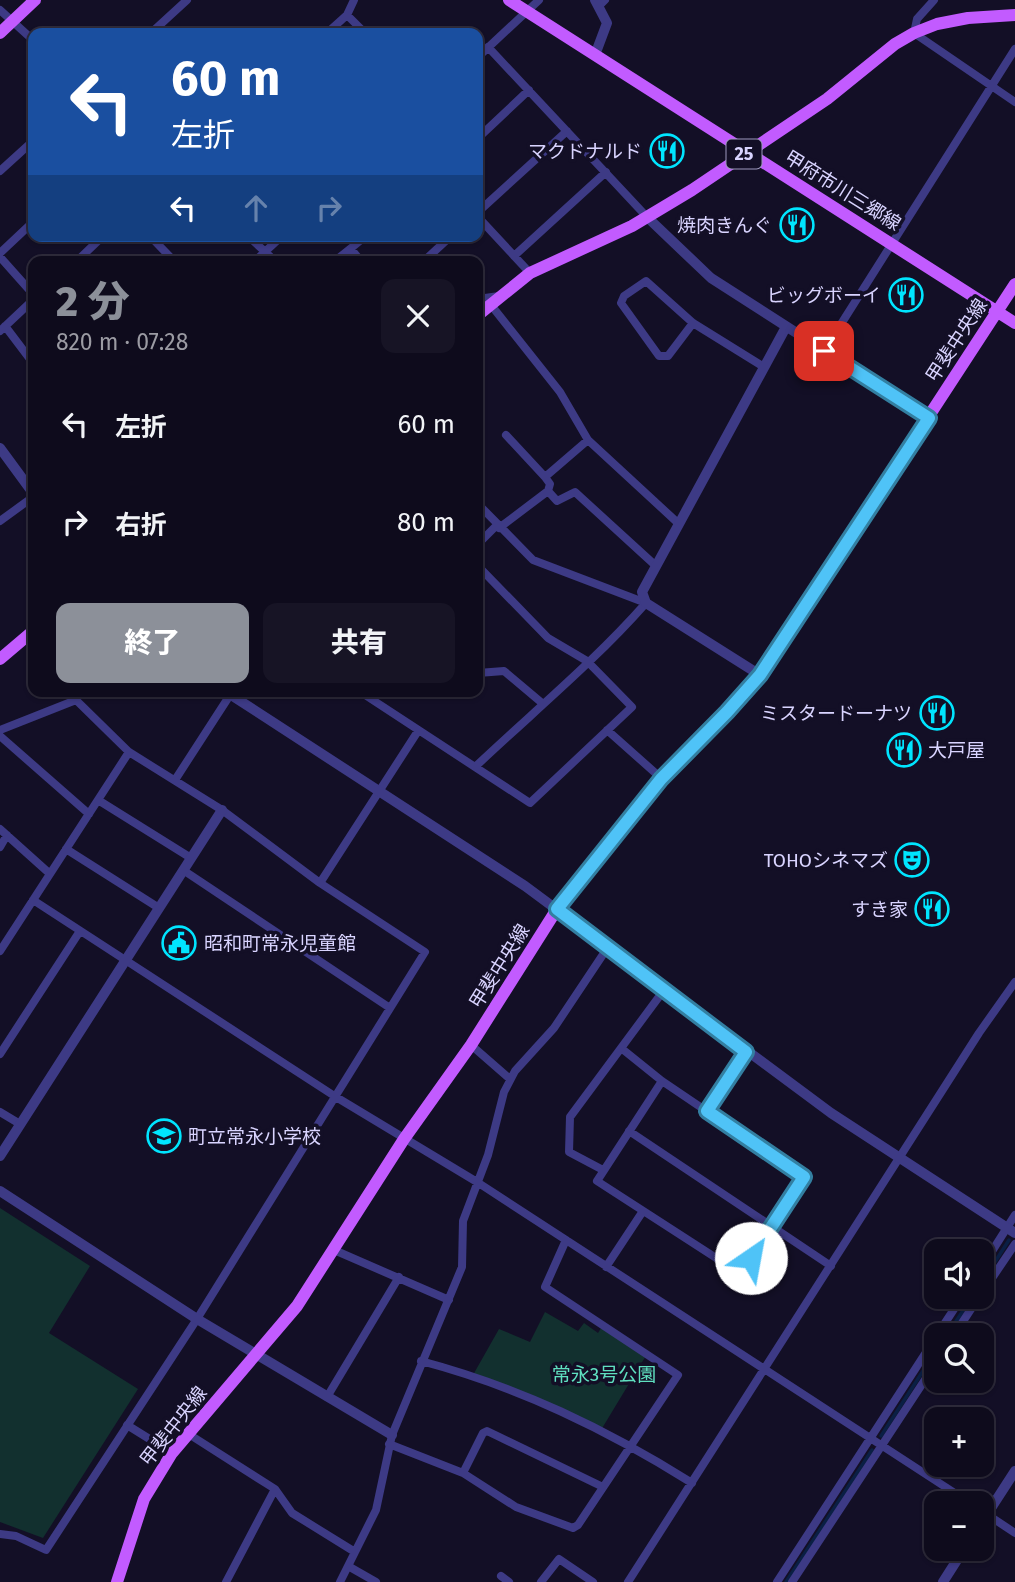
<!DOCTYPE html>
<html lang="ja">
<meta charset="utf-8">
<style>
body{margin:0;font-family:"Fira Sans","Noto Sans JP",sans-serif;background:#171425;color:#f1f3f6;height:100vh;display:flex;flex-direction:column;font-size:26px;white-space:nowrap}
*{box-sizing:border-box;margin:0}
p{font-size:23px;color:#9b9ba3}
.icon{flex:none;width:38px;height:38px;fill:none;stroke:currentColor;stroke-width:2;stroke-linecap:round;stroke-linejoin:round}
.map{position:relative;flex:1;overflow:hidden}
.drawer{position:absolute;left:28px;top:256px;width:455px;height:441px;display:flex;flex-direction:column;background:#0e0b1c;border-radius:14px;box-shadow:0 2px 5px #0004,0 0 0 2px #2e2b3b}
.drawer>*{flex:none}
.hud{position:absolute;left:28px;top:28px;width:455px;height:214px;border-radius:14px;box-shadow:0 2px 5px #0004,0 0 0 2px #2e2b3b;background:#1a4fa0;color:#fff;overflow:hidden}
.tools{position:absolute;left:924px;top:1239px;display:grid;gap:14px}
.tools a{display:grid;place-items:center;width:70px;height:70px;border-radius:14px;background:#0e0b1c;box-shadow:0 2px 5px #0004,0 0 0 2px #2e2b3b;font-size:35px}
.pin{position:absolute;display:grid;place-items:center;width:60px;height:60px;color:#fff;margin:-30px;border-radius:14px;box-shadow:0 4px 10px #0006}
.me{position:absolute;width:77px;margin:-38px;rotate:33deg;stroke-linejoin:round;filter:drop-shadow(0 0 5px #0008)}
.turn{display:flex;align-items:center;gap:24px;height:147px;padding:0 28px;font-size:32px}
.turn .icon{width:91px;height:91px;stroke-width:2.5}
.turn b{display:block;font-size:49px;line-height:60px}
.lanes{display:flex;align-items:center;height:66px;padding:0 28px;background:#0003;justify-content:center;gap:35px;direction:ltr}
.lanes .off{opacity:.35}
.round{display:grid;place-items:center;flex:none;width:74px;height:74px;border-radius:14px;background:#171425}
.head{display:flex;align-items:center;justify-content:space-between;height:119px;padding:0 28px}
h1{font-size:42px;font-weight:800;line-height:52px;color:#8c9099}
.action{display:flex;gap:14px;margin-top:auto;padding:14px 28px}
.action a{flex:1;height:80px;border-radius:14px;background:#8c9099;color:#fff;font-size:28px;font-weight:800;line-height:80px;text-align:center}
.action a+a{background:#171425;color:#f1f3f6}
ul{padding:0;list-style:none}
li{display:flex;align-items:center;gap:21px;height:98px;padding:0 28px}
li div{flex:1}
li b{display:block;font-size:26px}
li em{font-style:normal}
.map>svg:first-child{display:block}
.green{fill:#12302f}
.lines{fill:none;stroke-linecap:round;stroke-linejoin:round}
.stream{stroke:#0a1f44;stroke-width:3.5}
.minor{stroke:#3d3a85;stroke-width:8}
.tertiary{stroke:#3d3a85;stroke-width:10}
.primary{stroke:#c25bff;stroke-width:12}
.route-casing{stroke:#337fa1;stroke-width:18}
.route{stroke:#4fc3f7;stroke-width:12}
.labels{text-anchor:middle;stroke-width:7;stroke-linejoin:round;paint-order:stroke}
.shield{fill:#130f26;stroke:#9e99be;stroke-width:2}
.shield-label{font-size:18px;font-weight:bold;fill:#d9d4ff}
.poi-label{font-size:19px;fill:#d9d4ff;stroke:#130f26;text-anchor:end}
.street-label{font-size:19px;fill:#d9d4ff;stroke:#130f26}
.park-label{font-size:19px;fill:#5fe0c0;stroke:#130f26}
</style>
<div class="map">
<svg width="1015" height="1582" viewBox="0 0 1015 1582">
<rect width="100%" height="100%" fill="#130f26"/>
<!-- green -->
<path class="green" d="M0,1208L90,1266L49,1333L138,1389L43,1538L0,1522Z
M545,1312L578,1331L584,1323L598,1333L603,1325L647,1354L601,1430L473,1375L499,1329L530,1342Z"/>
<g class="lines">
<!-- stream -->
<path class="stream" d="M982,1282L1009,1240
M947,1335L972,1297
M881,1436L936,1351
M786,1582L872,1450"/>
<!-- minor -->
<path class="minor" d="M934,0L917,19L914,33L1015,102
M600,5L605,0
M0,10L33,40
M347,15L365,33
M151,33L187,0
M327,33L347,15L354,0
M488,47L647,217
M478,57L539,0
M478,138L529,90
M0,171L33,141
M478,212L567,131
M478,217L530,273
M150,236L174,261
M248,236L275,261
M351,249L361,261
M0,253L33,222
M514,256L606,172
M0,257L33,294
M77,261L103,236
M255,261L282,236
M335,261L366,236
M424,261L451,236
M478,299L499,296
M491,305L560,392L588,440L679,524
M693,323L668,356H659L621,303L624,296L646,281L693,323L764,367
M5,326L33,363
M0,331L33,300
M824,351L1015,49
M506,435L545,477
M548,491L550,484L545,477L588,440
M478,504L533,560L646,603
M0,521L33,497
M499,528L548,491L557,501L575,492L656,566
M478,544L497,525
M478,673L504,671L542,703
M359,691L530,803L632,707L587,661L548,638L478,566
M0,730L76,700L129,752L222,810L320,883L425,952L197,1319L46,1550L16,1536L0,1534
M607,730L661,778
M0,736L89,814
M475,767C532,713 594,662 646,603
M175,780L230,695
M98,800L191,858
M0,829L49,873
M0,847L7,835
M66,849L159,908
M183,870L390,1008
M320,883L418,731
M33,900L336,1097L477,1182L970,1503
M0,951L129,752
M471,1045L510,1079
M621,1048L662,1081L804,1177L741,1274L597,1181L662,1081
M0,1054L80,931
M707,1111L746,1052
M0,1112L20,1124
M629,1131L831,1266
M603,1170L569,1152L570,1117L664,990
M334,1250L449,1300
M606,1267L643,1211
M982,1267L1015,1215
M982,1293L1015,1244
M937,1335L962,1297
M954,1335L979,1297
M421,1361C519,1387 606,1429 692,1483
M327,1397L399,1277
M127,1425L172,1453
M187,1433L275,1489L292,1513L355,1552
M389,1444L463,1473L516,1507L573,1528L578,1525L678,1375L545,1287L566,1240
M463,1473L483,1433L487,1431L603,1487
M982,1511L1015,1533
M348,1566L376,1582
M501,1576L509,1582
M226,1582L275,1489
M340,1582L376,1510L392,1435L462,1267L463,1221L488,1155L504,1092L515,1071L554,1028L608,947
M541,1582L559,1559L593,1582
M628,1582L979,1033L1015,982
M777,1582L936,1337
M792,1582L936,1363"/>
<!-- tertiary -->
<path class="tertiary" d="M595,55L607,23L595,0
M647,217L711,278L929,418
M0,448L33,493
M760,675L646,603L642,592L786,327
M225,691L525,886L831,1113L1015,1233
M0,1156L222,810
M0,1191L197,1319L392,1435
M982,1522L1015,1471
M943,1582L964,1549"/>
<!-- primary -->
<path class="primary" d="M509,0L1015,323
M0,33L35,0
M478,315L530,273L632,226L692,190L827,99L895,44L914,33L937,24L968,18L1015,15
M0,659L33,631
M117,1582L144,1499L172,1453L297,1306L404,1139L471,1045L557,909L661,778L727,712L760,675L1015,284"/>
</g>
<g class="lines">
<defs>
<path id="route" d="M751,1258L804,1177L707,1111L746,1052L557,909L661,779L727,712L760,675L929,418L824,351"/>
</defs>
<!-- route casing -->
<use href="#route" class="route-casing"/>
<!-- route -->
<use href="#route" class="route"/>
</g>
<!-- icons -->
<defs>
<symbol id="restaurant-ring" viewBox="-11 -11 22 22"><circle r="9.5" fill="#130f26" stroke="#00e5ff" stroke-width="1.5"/><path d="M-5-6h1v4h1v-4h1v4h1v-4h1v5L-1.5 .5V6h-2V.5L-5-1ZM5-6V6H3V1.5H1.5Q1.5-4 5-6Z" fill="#00e5ff"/></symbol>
<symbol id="theatre-ring" viewBox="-11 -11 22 22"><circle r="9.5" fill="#130f26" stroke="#00e5ff" stroke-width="1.5"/><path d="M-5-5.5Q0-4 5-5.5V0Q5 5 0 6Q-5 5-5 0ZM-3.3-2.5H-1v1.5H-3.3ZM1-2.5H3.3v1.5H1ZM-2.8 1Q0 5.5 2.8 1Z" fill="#00e5ff"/></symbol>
<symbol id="civic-ring" viewBox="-11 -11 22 22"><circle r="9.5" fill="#130f26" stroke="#00e5ff" stroke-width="1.5"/><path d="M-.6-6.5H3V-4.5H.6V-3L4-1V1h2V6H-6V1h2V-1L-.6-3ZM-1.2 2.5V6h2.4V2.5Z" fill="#00e5ff"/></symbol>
<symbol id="school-ring" viewBox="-11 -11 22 22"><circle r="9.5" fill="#130f26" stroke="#00e5ff" stroke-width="1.5"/><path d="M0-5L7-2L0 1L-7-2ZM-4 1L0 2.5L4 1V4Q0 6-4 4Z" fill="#00e5ff"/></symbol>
</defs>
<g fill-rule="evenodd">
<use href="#restaurant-ring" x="648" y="132" width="38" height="38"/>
<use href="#restaurant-ring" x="778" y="206" width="38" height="38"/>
<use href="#restaurant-ring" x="887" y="276" width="38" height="38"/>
<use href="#restaurant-ring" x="918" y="694" width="38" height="38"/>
<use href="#restaurant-ring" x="885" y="731" width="38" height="38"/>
<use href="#theatre-ring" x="893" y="841" width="38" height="38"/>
<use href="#restaurant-ring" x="913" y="890" width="38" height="38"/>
<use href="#civic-ring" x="160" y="924" width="38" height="38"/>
<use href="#school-ring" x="145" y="1117" width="38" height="38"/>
</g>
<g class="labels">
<!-- shield labels -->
<rect class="shield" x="726.5" y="139.5" width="35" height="29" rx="5"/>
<g class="shield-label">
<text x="744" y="160">25</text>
</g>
<!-- poi labels -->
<g class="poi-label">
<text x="642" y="158">マクドナルド</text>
<text x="772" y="232">焼肉きんぐ</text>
<text x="881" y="302">ビッグボーイ</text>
<text x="912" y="720">ミスタードーナツ</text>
<text x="928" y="757" text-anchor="start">大戸屋</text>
<text x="888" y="867">TOHOシネマズ</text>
<text x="908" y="916">すき家</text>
<text x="204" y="950" text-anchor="start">昭和町常永児童館</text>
<text x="188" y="1143" text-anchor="start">町立常永小学校</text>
</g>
<!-- street labels -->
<g class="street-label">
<text transform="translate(843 190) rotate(32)" y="7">甲府市川三郷線</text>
<text transform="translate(956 340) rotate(-57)" y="7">甲斐中央線</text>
<text transform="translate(499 966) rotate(-58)" y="7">甲斐中央線</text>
<text transform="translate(173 1426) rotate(-52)" y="7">甲斐中央線</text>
</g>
<!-- park labels -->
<g class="park-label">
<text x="604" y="1381">常永3号公園</text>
</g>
</g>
</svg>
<div class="tools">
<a><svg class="icon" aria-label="sound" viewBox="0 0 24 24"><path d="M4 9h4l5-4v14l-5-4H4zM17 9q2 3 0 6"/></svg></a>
<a><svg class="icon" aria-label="search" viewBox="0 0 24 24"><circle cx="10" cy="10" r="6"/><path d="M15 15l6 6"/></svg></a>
<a>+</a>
<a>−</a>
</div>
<div class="pin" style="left:824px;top:351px;background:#d93025"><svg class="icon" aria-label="arrive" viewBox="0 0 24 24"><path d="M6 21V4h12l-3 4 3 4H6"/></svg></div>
<svg class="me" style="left:751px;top:1258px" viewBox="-20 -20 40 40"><circle r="19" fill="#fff"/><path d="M0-13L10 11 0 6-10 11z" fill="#4fc3f7"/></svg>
<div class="hud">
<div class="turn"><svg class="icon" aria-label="left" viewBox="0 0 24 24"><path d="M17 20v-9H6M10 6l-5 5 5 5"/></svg><div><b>60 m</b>左折</div></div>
<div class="lanes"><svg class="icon" aria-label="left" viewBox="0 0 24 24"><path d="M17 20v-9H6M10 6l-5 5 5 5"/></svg><svg class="icon off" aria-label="ahead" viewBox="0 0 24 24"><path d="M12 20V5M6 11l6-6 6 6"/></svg><svg class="icon off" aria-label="right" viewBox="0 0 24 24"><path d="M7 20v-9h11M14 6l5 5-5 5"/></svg></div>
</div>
<section class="drawer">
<div class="head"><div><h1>2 分</h1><p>820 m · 07:28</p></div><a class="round"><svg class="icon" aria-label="close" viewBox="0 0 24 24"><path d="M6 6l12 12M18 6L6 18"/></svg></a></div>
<ul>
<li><svg class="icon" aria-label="left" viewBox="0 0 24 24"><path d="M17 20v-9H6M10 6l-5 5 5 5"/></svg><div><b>左折</b></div><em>60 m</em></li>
<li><svg class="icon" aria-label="right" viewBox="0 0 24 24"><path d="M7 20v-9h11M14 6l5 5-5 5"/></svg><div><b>右折</b></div><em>80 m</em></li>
</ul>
<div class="action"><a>終了</a><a>共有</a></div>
</section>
</div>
